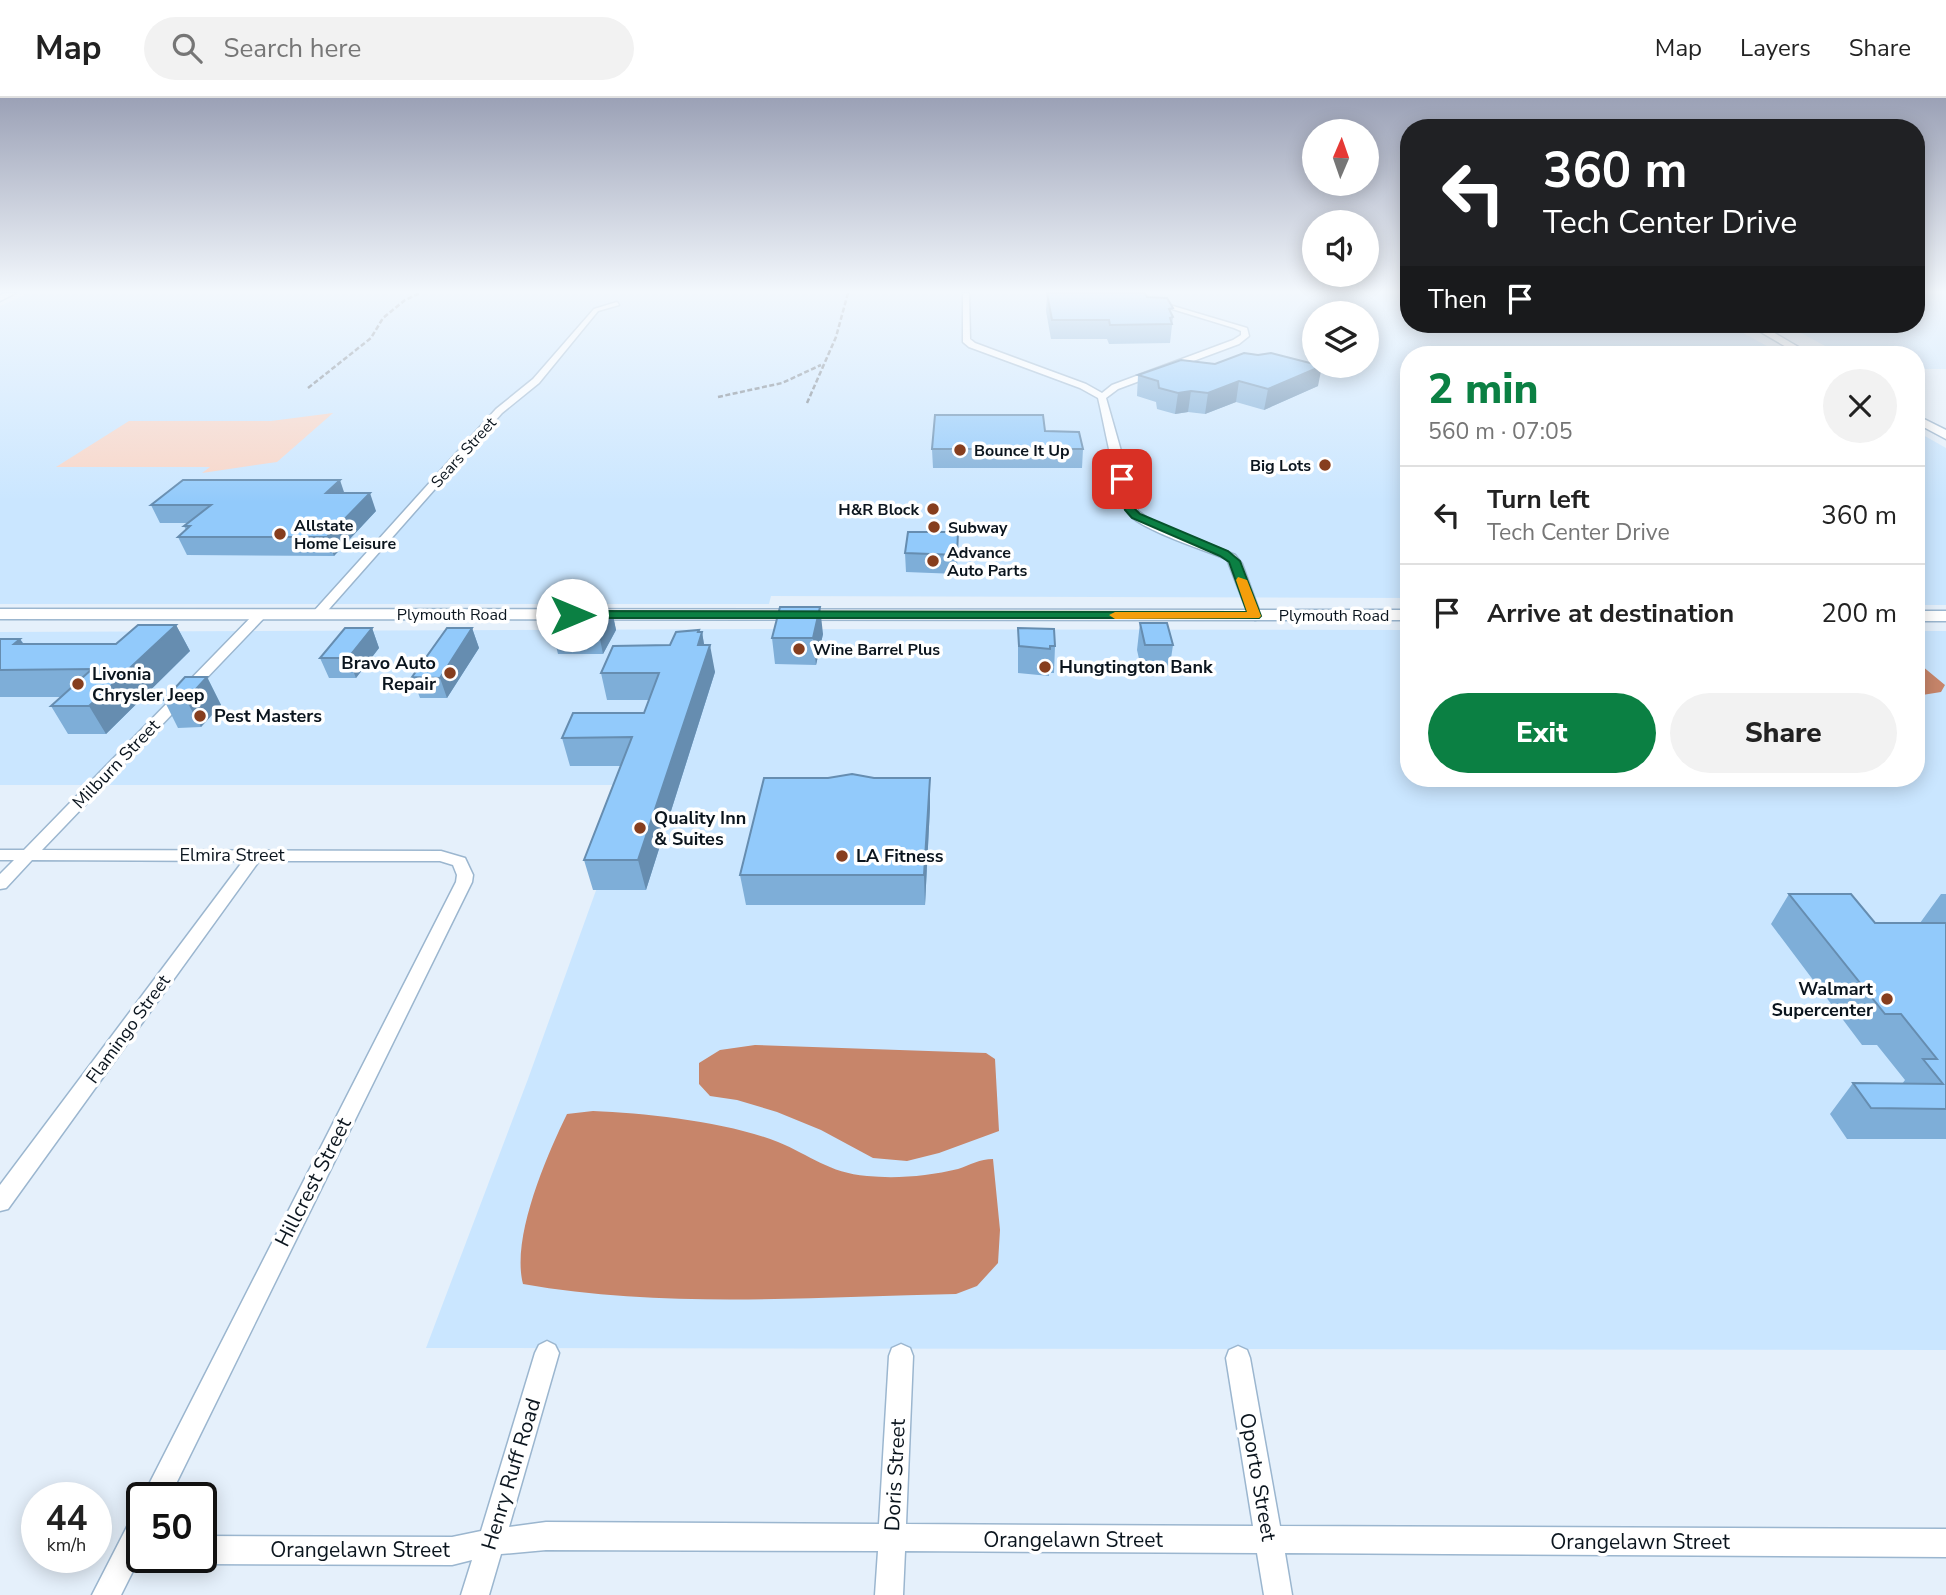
<!DOCTYPE html>
<meta charset="utf-8">
<style>
body{margin:0;font-family:"Nunito Sans",sans-serif;background:#f2f2f2;color:#222;height:100vh;display:flex;flex-direction:column;font-size:26px;white-space:nowrap}
*{box-sizing:border-box;margin:0}
p{font-size:23px;color:#767676}
.icon{flex:none;width:38px;height:38px;fill:none;stroke:currentColor;stroke-width:2;stroke-linecap:round;stroke-linejoin:round}
.map{position:relative;flex:1;overflow:hidden}
.panel{position:absolute;left:1400px;top:248px;width:525px;height:441px;display:flex;flex-direction:column;background:#fff;border-radius:28px;box-shadow:0 4px 18px #0003}
.panel>*{flex:none}
.guide{position:absolute;left:1400px;top:21px;width:525px;height:214px;border-radius:28px;box-shadow:0 4px 18px #0003;background:#202124;color:#fff;overflow:hidden}
.needle{width:46px;rotate:2deg}
.controls{position:absolute;left:1302px;top:21px;display:grid;gap:14px}
.controls a{display:grid;place-items:center;width:77px;height:77px;border-radius:50%;background:#fff;box-shadow:0 4px 18px #0003;font-size:35px}
.speed{position:absolute;left:21px;top:1384px;display:flex;gap:14px;font-size:35px;font-weight:700;text-align:center}
.speed>*{display:grid;place-content:center;width:91px;height:91px;border-radius:50%;background:#fff;box-shadow:0 4px 18px #0003;line-height:1}
.speed small{font-size:18px;font-weight:400}
.speed .limit{border:4px solid #111;border-radius:10px;background:#fff;color:#111}
.pin{position:absolute;display:grid;place-items:center;width:60px;height:60px;color:#fff;margin:-30px;border-radius:14px;box-shadow:0 4px 10px #0006}
.me{position:absolute;width:77px;margin:-38px;rotate:90deg;stroke-linejoin:round;filter:drop-shadow(0 0 5px #0008)}
.turn{display:flex;align-items:center;gap:24px;height:147px;padding:0 28px;font-size:32px}
.turn .icon{width:91px;height:91px;stroke-width:2.5}
.turn b{display:block;font-size:49px;line-height:60px}
.then{display:flex;align-items:center;height:66px;padding:0 28px;background:#0003;gap:14px;font-size:26px}
.round{display:grid;place-items:center;flex:none;width:74px;height:74px;border-radius:37px;background:#f2f2f2}
.headline{display:flex;align-items:center;justify-content:space-between;height:119px;padding:0 28px}
h1{font-size:42px;font-weight:800;line-height:52px;color:#0b8043}
.button{display:flex;gap:14px;margin-top:auto;padding:14px 28px}
.button a{flex:1;height:80px;border-radius:42px;background:#0b8043;color:#fff;font-size:28px;font-weight:800;line-height:80px;text-align:center}
.button a+a{background:#f2f2f2;color:#222}
ul{padding:0;list-style:none}
li{display:flex;align-items:center;gap:21px;height:98px;padding:0 28px;border-top:2px solid #e0e0e0}
li div{flex:1}
li b{display:block;font-size:26px}
li em{font-style:normal}
header{display:flex;align-items:center;gap:42px;box-sizing:border-box;height:98px;padding:0 35px;background:#fff;border-bottom:2px solid #e0e0e0}
header strong{font-size:33px}
nav{display:flex;gap:38px;margin-inline-start:auto;font-size:24px}
.search{width:490px;height:63px;background:#f2f2f2;display:flex;align-items:center;gap:18px;box-sizing:border-box;padding:0 24px;border-radius:38px;color:#767676;font-size:26px}
.map>svg:first-child{display:block}
.built{fill:#cae6ff;fill-rule:evenodd}
.green{fill:#f8d5c7}
.water{fill:#c7856a}
.lines{fill:none;stroke-linecap:round;stroke-linejoin:round}
.street-casing{stroke:#9bb6cf;stroke-width:3}
.secondary-casing{stroke:#9bb6cf;stroke-width:3}
.street{fill:#fff;fill-rule:evenodd}
.secondary{fill:#fff;fill-rule:evenodd}
.rail{stroke:#737d87;stroke-width:2.5;stroke-dasharray:5 2.5;stroke-linecap:butt}
.wall{fill:#7eaed8}
.shaded-wall{fill:#668db0}
.building{fill:#92cafb;stroke:#668db0;stroke-width:2}
.route{fill:#0b8043;stroke:#07532c;stroke-width:2}
.slow{fill:#f59e0b}
.poi-dot{fill:#863e1e;stroke:#fff;stroke-width:2.5}
.labels{text-anchor:middle;stroke-width:7;stroke-linejoin:round;paint-order:stroke}
.far-poi-label{font-size:16px;font-weight:bold;fill:#0b151e;stroke:#fff;text-anchor:start}
.far-street-label{font-size:16px;fill:#0b151e;stroke:#fff}
.poi-label{font-size:18px;font-weight:bold;fill:#0b151e;stroke:#fff;text-anchor:start}
.street-label{font-size:18px;fill:#0b151e;stroke:#fff}
.near-street-label{font-size:21px;fill:#0b151e;stroke:#fff}
</style>
<header>
<strong>Map</strong>
<div class="search"><svg class="icon" aria-label="search" viewBox="0 0 24 24"><circle cx="10" cy="10" r="6"/><path d="M15 15l6 6"/></svg>Search here</div>
<nav><a>Map</a><a>Layers</a><a>Share</a></nav>
</header>
<div class="map">
<svg width="1946" height="1497" viewBox="0 0 1946 1497">
<rect width="100%" height="100%" fill="#e5f0fb"/>
<!-- built -->
<path class="built" d="M29,195H1409V226H1727L1783,257H1409V500L771,498L769,506H0V208ZM1314,215H1367V268H1314Z
M1916,195H1946V271H1916V257H1842L1784,226H1916Z
M1916,333L1946,350V507H1916Z
M776,531L1409,532V681H1916V533H1946V1252L426,1250L528,981L634,687H0V534Z"/>
<!-- green -->
<path class="green" d="M333,315L277,364L202,375L210,369H56L129,323H271Z"/>
<!-- water -->
<path class="water" d="M1916,563L1945,587L1941,594L1916,598Z
M755,947L986,955L995,961L999,1033L939,1055L907,1063L873,1060L821,1032L777,1014L737,1002L710,998L699,986V965L720,952Z
M593,1013C647,1015 727,1024 778,1044C810,1057 829,1075 867,1078C897,1081 929,1078 958,1071C970,1067 980,1061 993,1061L1000,1132L998,1165L977,1188L956,1196C811,1199 666,1211 523,1186C511,1140 546,1059 567,1016Z"/>
<g class="lines">
<defs>
<path id="street" d="M963,195H969L970,241L975,245L1086,286L1102,295L1112,287L1233,242L1241,237V233L1234,230L1120,195H1129L1247,230L1249,238L1239,246L1118,291L1106,300L1138,413L1150,422L1235,457L1242,466L1261,518L1259,521L1255,522L1249,518L1227,461C1207,453 1139,431 1129,416C1117,400 1104,324 1098,300L1080,290L969,249L963,244Z
M617,204L619,207L598,213L539,285L502,315L322,519H314V513L496,311L533,281L594,211Z
M261,512L265,513V519L42,752L441,753L465,760L473,777L472,784L169,1400H142L456,784L457,777L453,767L440,763H259L8,1111L0,1113V1087L243,763L32,762L6,790L0,791V776L14,762H0V752H24L257,513Z
M547,1243L555,1247L559,1255L509,1429L546,1424L879,1426L889,1258L892,1250L901,1246L910,1250L913,1258L906,1426L1253,1428L1226,1260L1229,1252L1238,1248L1247,1252L1250,1260L1280,1428L1946,1431V1459L1285,1455L1292,1497H1264L1257,1455L905,1453L903,1497H875L878,1453L546,1452L501,1456L489,1497H461L472,1462L452,1467L201,1466L191,1462L190,1460H201V1438L452,1439L481,1433L535,1255L539,1247Z
M142,1413V1455L121,1497H92L133,1417Z"/>
<path id="secondary" d="M5,195H16L0,203V197Z
M1747,226H1759L1812,257H1800Z
M1916,317L1946,332V341L1916,325Z
M0,511L1409,512V522L0,521Z
M1916,513H1946V523H1916Z"/>
</defs>
<!-- street casing -->
<use href="#street" class="street-casing"/>
<!-- secondary casing -->
<use href="#secondary" class="secondary-casing"/>
<!-- street -->
<use href="#street" class="street"/>
<!-- secondary -->
<use href="#secondary" class="secondary"/>
<!-- rail -->
<path class="rail" d="M308,290L371,240L383,220L405,202L420,195
M718,299L782,285L821,267
M807,305L836,239L848,195"/>
</g>
<!-- wall -->
<path class="wall" d="M1047,195L1147,199L1172,217L1173,219L1170,245L1109,246L1107,241H1051L1046,213Z
M1138,277L1318,288L1264,312L1236,304L1205,316L1188,314L1175,316L1157,311L1156,304L1137,298Z
M1045,333L1083,351L1082,370H933L932,351Z
M345,395L376,413L334,458L187,457L178,439L186,432L184,428L189,425H160L151,407Z
M958,434L957,476L906,474L905,455Z
M612,513L616,532L603,556H558L553,536Z
M1140,525L1173,547L1169,574H1142L1137,552Z
M176,527L190,553L106,636H68L51,608L61,599H0V541H20L24,546H116Z
M372,530L379,550L356,580H329L320,560Z
M472,530L479,550L447,600H420L412,579Z
M1018,530L1055,548L1054,575H1049V578L1018,575Z
M699,534H702L704,547L715,574L646,792H593L584,762L621,668H570L562,640L644,615L649,602H607L601,575L670,547Z
M823,536L816,567L775,566L772,540Z
M207,579L221,607L201,629L178,630L164,602Z
M930,709L925,807H746L740,777Z
M1789,796L1875,825H1920L1941,796H1946V1041H1847L1830,1016L1853,985L1902,986L1905,982L1877,947H1862L1771,826Z"/>
<!-- shaded-wall -->
<path class="shaded-wall" d="M1322,268L1318,288L1264,312L1268,291Z
M1239,283L1236,304L1205,316L1208,295Z
M1191,293L1188,314L1175,316L1178,295Z
M340,382L346,400L326,395Z
M370,395L376,413L334,458L327,439Z
M820,509L823,536L816,567L813,540Z
M612,513L616,532L603,556L599,536Z
M176,527L190,553L106,636L89,608Z
M372,530L379,550L356,580L348,560Z
M472,530L479,550L447,600L440,580Z
M699,532L700,540L702,534L706,558L710,547L715,574L646,792L638,762L698,547Z
M20,541L37,568L14,546Z
M207,579L221,607L201,629L186,602Z
M930,680V709L925,807L924,777Z"/>
<!-- building -->
<path class="building" d="M1047,195H1145L1147,199L1167,200L1173,210L1169,211L1173,219L1170,220L1172,226L1110,227L1109,222H1052Z
M1244,255L1258,257L1271,255L1314,266V268H1322L1268,291L1239,283L1208,295L1191,293L1178,295L1159,290L1158,283L1138,277L1181,262L1215,266Z
M935,317H1043L1045,333L1079,334L1083,351H932Z
M183,382H340L326,395H370L327,439H178L190,428H184L211,407H151Z
M908,434H958L957,457L905,455Z
M780,509H820L813,540H772Z
M567,513H612L599,536H553Z
M1140,525H1167L1173,547H1145Z
M138,527H176L89,608H51L92,571L0,572V541H20L14,546H116Z
M345,530H372L348,560H320Z
M447,530H472L440,580L412,579Z
M1018,530L1054,531L1055,548H1050V551L1019,548Z
M699,532L698,534H702L698,547H710L638,762H584L632,639L562,640L573,615H644L659,575H601L613,548L670,547L676,534Z
M185,579H207L186,602H164Z
M852,676L874,680H930L924,777H740L764,680H828Z
M1789,796H1851L1875,825H1946V1011L1871,1010L1853,985L1943,986L1923,961H1937L1901,916H1885Z"/>
<!-- sky -->
<linearGradient id="sky" x2="0" y2="1"><stop stop-color="#9ba1b6"/><stop offset="0.48" stop-color="#f3f8fd"/><stop offset="1" stop-color="#f3f8fd" stop-opacity="0"/></linearGradient>
<rect width="1946" height="404" fill="url(#sky)"/>
<!-- route -->
<path class="route" d="M1122,378L1127,381L1135,411L1140,416L1228,453L1240,463L1261,518L1259,520H572L566,517L572,513L1247,514L1229,464L1220,458L1132,420L1125,412L1117,381Z"/>
<!-- slow -->
<path class="slow" d="M1238,479L1247,482L1261,518L1259,520L1115,521L1109,517L1115,514H1247L1236,482Z"/>
<!-- markers -->
<g class="poi-dot">
<circle cx="960" cy="352" r="7"/>
<circle cx="1325" cy="367" r="7"/>
<circle cx="933" cy="411" r="7"/>
<circle cx="934" cy="429" r="7"/>
<circle cx="280" cy="436" r="7"/>
<circle cx="933" cy="463" r="7"/>
<circle cx="799" cy="551" r="7"/>
<circle cx="1045" cy="569" r="7"/>
<circle cx="450" cy="575" r="7"/>
<circle cx="78" cy="586" r="7"/>
<circle cx="200" cy="618" r="7"/>
<circle cx="640" cy="730" r="7"/>
<circle cx="842" cy="758" r="7"/>
<circle cx="1887" cy="901" r="7"/>
</g>
<g class="labels">
<!-- far-poi labels -->
<g class="far-poi-label">
<text x="974" y="358">Bounce It Up</text>
<text x="1311" y="373" text-anchor="end">Big Lots</text>
<text x="919" y="417" text-anchor="end">H&amp;R Block</text>
<text x="294" y="433">Allstate<tspan x="294" dy="18">Home Leisure</tspan></text>
<text x="948" y="435">Subway</text>
<text x="947" y="460">Advance<tspan x="947" dy="18">Auto Parts</tspan></text>
<text x="813" y="557">Wine Barrel Plus</text>
</g>
<!-- far-street labels -->
<g class="far-street-label">
<text transform="translate(463 354) rotate(-48)" y="6">Sears Street</text>
<text x="452" y="522">Plymouth Road</text>
<text x="1334" y="523">Plymouth Road</text>
</g>
<!-- poi labels -->
<g class="poi-label">
<text x="436" y="571" text-anchor="end">Bravo Auto<tspan x="436" dy="21">Repair</tspan></text>
<text x="1059" y="575">Hungtington Bank</text>
<text x="92" y="582">Livonia<tspan x="92" dy="21">Chrysler Jeep</tspan></text>
<text x="214" y="624">Pest Masters</text>
<text x="654" y="726">Quality Inn<tspan x="654" dy="21">&amp; Suites</tspan></text>
<text x="856" y="764">LA Fitness</text>
<text x="1873" y="897" text-anchor="end">Walmart<tspan x="1873" dy="21">Supercenter</tspan></text>
</g>
<!-- street labels -->
<g class="street-label">
<text transform="translate(116 666) rotate(-46)" y="6">Milburn Street</text>
<text x="232" y="763">Elmira Street</text>
<text transform="translate(128 931) rotate(-54)" y="6">Flamingo Street</text>
</g>
<!-- near-street labels -->
<g class="near-street-label">
<text transform="translate(313 1084) rotate(-63)" y="7">Hillcrest Street</text>
<text transform="translate(511 1376) rotate(-73)" y="7">Henry Ruff Road</text>
<text transform="translate(895 1377) rotate(-87)" y="7">Doris Street</text>
<text transform="translate(1258 1379) rotate(80)" y="7">Oporto Street</text>
<text x="1073" y="1449">Orangelawn Street</text>
<text x="1640" y="1451">Orangelawn Street</text>
<text x="360" y="1459">Orangelawn Street</text>
</g>
</g>
</svg>
<div class="controls">
<a><svg class="needle" viewBox="-14 -14 28 28"><path d="M0-13l5 13h-10z" fill="#e53935"/><path d="M0 13l5-13h-10z" fill="#767676"/></svg></a>
<a><svg class="icon" aria-label="sound" viewBox="0 0 24 24"><path d="M4 9h4l5-4v14l-5-4H4zM17 9q2 3 0 6"/></svg></a>
<a><svg class="icon" aria-label="layers" viewBox="0 0 24 24"><path d="M12 4l9 5-9 5-9-5zM3 14l9 5 9-5"/></svg></a>
</div>
<div class="speed"><div>44<small>km/h</small></div><div class="limit">50</div></div>
<div class="pin" style="left:1122px;top:381px;background:#d93025"><svg class="icon" aria-label="arrive" viewBox="0 0 24 24"><path d="M6 21V4h12l-3 4 3 4H6"/></svg></div>
<svg class="me" style="left:572px;top:517px" viewBox="-20 -20 40 40"><circle r="19" fill="#fff"/><path d="M0-13L10 11 0 6-10 11z" fill="#0b8043"/></svg>
<div class="guide">
<div class="turn"><svg class="icon" aria-label="left" viewBox="0 0 24 24"><path d="M17 20v-9H6M10 6l-5 5 5 5"/></svg><div><b>360 m</b>Tech Center Drive</div></div>
<div class="then">Then<svg class="icon" aria-label="arrive" viewBox="0 0 24 24"><path d="M6 21V4h12l-3 4 3 4H6"/></svg></div>
</div>
<section class="panel">
<div class="headline"><div><h1>2 min</h1><p>560 m · 07:05</p></div><a class="round"><svg class="icon" aria-label="close" viewBox="0 0 24 24"><path d="M6 6l12 12M18 6L6 18"/></svg></a></div>
<ul>
<li><svg class="icon" aria-label="left" viewBox="0 0 24 24"><path d="M17 20v-9H6M10 6l-5 5 5 5"/></svg><div><b>Turn left</b><p>Tech Center Drive</p></div><em>360 m</em></li>
<li><svg class="icon" aria-label="arrive" viewBox="0 0 24 24"><path d="M6 21V4h12l-3 4 3 4H6"/></svg><div><b>Arrive at destination</b></div><em>200 m</em></li>
</ul>
<div class="button"><a>Exit</a><a>Share</a></div>
</section>
</div>
